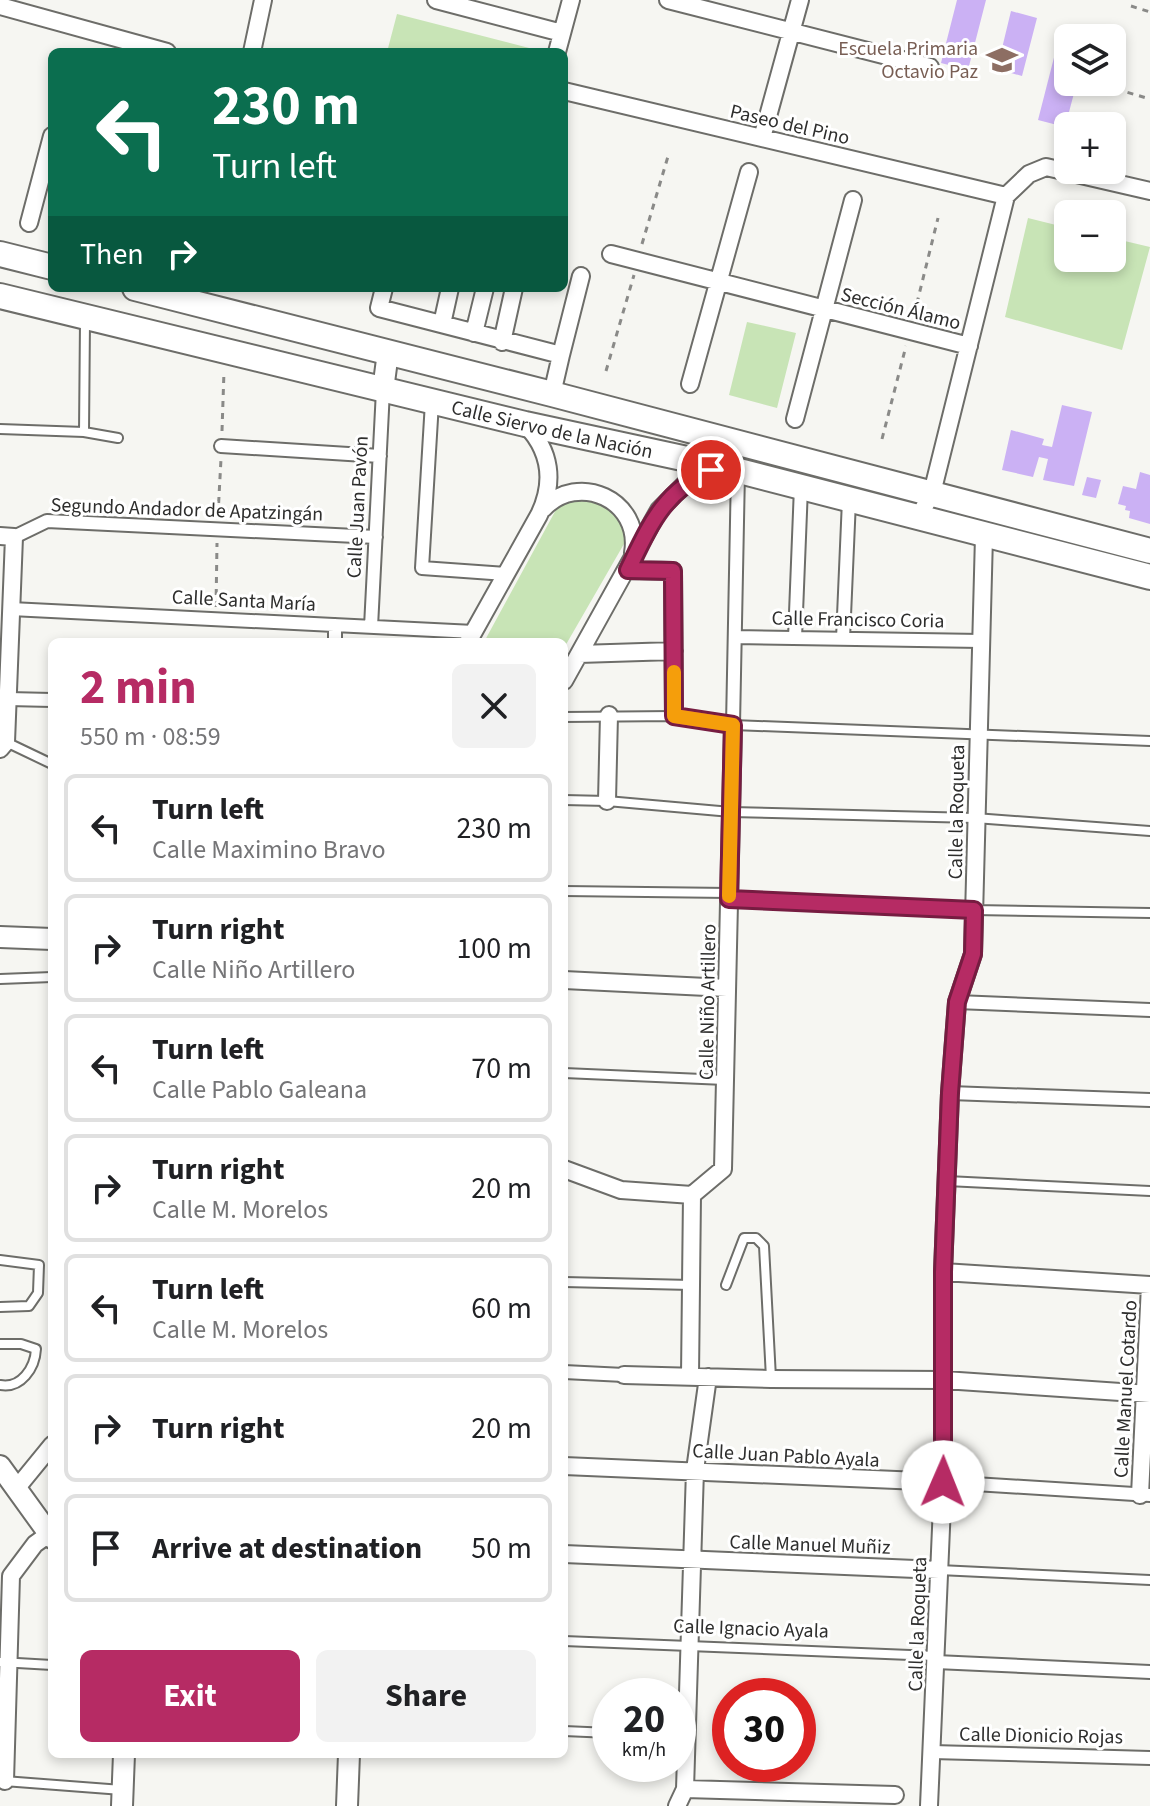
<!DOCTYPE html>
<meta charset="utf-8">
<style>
body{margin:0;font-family:"Source Sans 3",sans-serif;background:#f2f2f2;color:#202124;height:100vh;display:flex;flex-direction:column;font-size:30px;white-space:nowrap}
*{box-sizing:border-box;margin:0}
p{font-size:26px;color:#757577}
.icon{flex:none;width:44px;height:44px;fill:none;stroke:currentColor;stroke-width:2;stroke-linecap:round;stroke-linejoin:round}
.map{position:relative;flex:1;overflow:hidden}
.panel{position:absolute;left:48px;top:638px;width:520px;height:1120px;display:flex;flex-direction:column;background:#fff;border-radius:12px;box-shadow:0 4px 12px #0003}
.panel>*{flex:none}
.top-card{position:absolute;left:48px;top:48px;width:520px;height:244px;border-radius:12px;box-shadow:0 4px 12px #0003;background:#0b6e4f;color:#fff;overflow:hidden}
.fabs{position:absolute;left:1054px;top:24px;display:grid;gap:16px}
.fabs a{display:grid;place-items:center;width:72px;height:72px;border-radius:12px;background:#fff;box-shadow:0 4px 12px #0003;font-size:40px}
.speed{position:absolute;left:592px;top:1678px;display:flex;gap:16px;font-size:40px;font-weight:700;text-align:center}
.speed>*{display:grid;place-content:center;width:104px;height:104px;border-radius:50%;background:#fff;box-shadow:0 4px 12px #0003;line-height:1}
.speed small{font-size:20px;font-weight:400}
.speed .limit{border:12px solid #d22;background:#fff;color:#111}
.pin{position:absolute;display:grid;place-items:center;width:68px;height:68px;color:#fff;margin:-34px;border:4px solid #fff;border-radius:50%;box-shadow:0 2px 8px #0007}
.me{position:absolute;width:88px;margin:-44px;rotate:1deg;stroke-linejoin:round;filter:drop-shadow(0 0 6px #0008)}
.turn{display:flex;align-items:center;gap:28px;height:168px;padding:0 32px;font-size:36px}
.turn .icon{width:104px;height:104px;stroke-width:2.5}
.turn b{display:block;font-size:56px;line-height:68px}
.then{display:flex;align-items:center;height:76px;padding:0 32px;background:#0003;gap:16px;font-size:30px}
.round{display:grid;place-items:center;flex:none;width:84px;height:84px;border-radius:12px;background:#f2f2f2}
.overview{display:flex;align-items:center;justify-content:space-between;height:136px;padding:0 32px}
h1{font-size:48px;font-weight:700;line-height:60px;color:#b62b64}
.action{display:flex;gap:16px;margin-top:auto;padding:16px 32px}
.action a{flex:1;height:92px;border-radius:12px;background:#b62b64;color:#fff;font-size:32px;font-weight:700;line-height:92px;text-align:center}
.action a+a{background:#f2f2f2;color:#202124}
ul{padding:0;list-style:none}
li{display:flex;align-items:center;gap:24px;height:108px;margin:0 16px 12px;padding:0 16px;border:4px solid #e0e0e0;border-radius:12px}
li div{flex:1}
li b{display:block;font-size:30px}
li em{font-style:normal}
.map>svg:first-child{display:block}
.green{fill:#c8e4b6}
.building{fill:#cbb1f4}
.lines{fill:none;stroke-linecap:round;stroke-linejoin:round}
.service-casing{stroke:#6d6d69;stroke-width:12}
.pedestrian-casing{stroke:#6d6d69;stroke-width:16}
.minor-casing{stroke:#6d6d69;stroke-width:20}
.tertiary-casing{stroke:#6d6d69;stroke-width:24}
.secondary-casing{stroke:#6d6d69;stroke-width:28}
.path{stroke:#8a8a88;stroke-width:3;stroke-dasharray:6 6;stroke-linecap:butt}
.service{stroke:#fff;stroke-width:8}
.pedestrian{stroke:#fff;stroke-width:12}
.minor{stroke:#fff;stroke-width:16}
.tertiary{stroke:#fff;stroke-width:20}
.secondary{stroke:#fff;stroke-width:24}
.route-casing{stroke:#761c41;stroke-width:20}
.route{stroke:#b62b64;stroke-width:14}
.slow{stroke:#f59e0b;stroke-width:14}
.labels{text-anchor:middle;stroke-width:6;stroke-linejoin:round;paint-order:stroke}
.education-label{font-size:20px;fill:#785e54;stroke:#fff;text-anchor:end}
.street-label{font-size:20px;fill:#2e2e2d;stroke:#fff}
</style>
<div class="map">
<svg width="1150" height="1806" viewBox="0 0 1150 1806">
<rect width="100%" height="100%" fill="#f6f6f2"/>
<!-- green -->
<path class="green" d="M397,14L533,49V52H387Z
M1028,218L1068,228V258H1112V238L1150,247L1122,350L1005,317Z
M747,322L796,333L777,408L729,395Z
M585,492L623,514L628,537L564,648V642H484L558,506Z"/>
<!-- building -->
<path class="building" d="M957,0H986L968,70L941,63Z
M1011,11L1037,18L1022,76L997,69Z
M1059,38L1068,40V82H1077L1065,127L1038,120Z
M1062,405L1092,412L1074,486L1043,480L1048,459L1039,457L1033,477L1002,470L1011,430L1044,439L1042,445L1052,447Z
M1140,472L1150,475V524L1129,518L1130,511L1125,510L1126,506L1118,504L1123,486L1136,489Z
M1087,477L1101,480L1096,498L1082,495Z"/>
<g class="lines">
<defs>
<path id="service" d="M0,429L84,432L118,438
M84,432L85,321
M564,717L674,716L733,725L1150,741
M6,742L52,764
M564,800L607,801L731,812L975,818L1150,831
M564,891L729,893
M729,899L974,910L1150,913
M0,979L52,977
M564,1073L725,1080
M947,1181L1150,1191
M0,1260L39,1265L38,1293L29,1306L0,1307
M564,1282L691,1285
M726,1285L744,1238H756L764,1246L771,1378
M0,1344H21L36,1349C35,1368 21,1389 0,1385
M939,1570L1150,1580
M564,1641L935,1656
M0,1662L52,1665
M564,1731L610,1733
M4,1781L122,1790"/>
<path id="pedestrian" d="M432,402L422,568L506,574
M221,446L380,456
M14,537L47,521L376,537
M11,609L474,632
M371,627L383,390
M735,637L981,641
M795,638L801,487
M843,639L849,500
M335,642V625
M8,699L52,700
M733,725L738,471
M957,1002L1150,1010
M950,1093L1150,1100
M564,1372L624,1375
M943,1482L1150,1495
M936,1662L1150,1672
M932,1752L1150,1758"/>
<path id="minor" d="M436,0L562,33
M668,0L930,67
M0,6L167,52
M252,52L263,0
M557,52L571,0
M564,91L1006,196
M762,138L800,0
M29,223L52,136
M611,254L969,346
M384,288L379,308L561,355L552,394
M442,324L450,288
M474,333L485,288
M502,342L514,288
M561,355L581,276
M690,384L749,172
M795,419L853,200
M543,509C578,471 642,500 633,553
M918,518L932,493L1006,196L1029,174L1046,167L1150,191
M0,536L14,537L6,742L0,749
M628,570L673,571L674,716
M468,642L539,515C555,482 551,451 525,424
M579,654L674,651
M564,681L659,510L687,482L723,467
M607,801L609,715
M564,980L727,988
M564,1169L621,1190L692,1195
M943,1272L1150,1285
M624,1375L771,1379L944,1380L1150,1394
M690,1376L692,1195L723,1169L733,725
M564,1466L943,1482
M16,1489L52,1445
M1140,1495L1150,1285
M564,1554L939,1570
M5,1781L11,1576L35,1544L49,1534
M685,1789L895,1795
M677,1806L685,1789L695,1470L708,1377
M929,1806L943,1482V1272L950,1093L957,1002L973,954L984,536"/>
<path id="tertiary" d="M383,390L388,352
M0,937L52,939
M0,1466L52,1538
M122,1806L124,1754
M347,1806L349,1754"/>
<g id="secondary">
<path d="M0,254L52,267"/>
<path d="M135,288L552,394L1150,551"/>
<path id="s1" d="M0,296L525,424L724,467L1150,577"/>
</g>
</defs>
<!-- service casing -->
<use href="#service" class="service-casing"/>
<!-- pedestrian casing -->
<use href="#pedestrian" class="pedestrian-casing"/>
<!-- minor casing -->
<use href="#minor" class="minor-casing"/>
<!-- tertiary casing -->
<use href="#tertiary" class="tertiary-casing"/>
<!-- secondary casing -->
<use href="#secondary" class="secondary-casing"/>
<!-- path -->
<path class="path" d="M1131,6L1150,12
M1116,89L1150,99
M642,244L669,153
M291,290L292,288
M914,315L938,218
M606,371L634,275
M222,431L224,371
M882,439L906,346
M218,515L221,459
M216,607L217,543"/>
<!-- service -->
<use href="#service" class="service"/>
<!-- pedestrian -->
<use href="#pedestrian" class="pedestrian"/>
<!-- minor -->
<use href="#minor" class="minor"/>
<!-- tertiary -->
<use href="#tertiary" class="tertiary"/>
<!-- secondary -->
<use href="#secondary" class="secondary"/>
</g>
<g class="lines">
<defs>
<path id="route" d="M711,470C663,492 650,525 628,570L673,571L674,716L733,725L729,899L974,910L973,954L957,1002L950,1093L943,1272V1482"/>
</defs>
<!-- route casing -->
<use href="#route" class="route-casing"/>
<!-- route -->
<use href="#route" class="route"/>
<!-- slow -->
<path class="slow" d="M674,672V716L733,725L729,896"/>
</g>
<!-- icons -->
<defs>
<symbol id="school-bare" viewBox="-9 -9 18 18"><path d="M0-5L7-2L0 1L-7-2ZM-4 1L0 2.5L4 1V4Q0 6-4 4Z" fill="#8d6e63" stroke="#fff" stroke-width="2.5" paint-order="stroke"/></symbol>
</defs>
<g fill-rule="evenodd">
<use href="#school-bare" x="980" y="38" width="44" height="44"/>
</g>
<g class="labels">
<!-- education labels -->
<g class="education-label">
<text x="978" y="55">Escuela Primaria<tspan x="978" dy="23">Octavio Paz</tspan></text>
</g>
<!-- street labels -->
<g class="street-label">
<text transform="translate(790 124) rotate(13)" y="7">Paseo del Pino</text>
<text transform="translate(901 308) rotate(14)" y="7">Sección Álamo</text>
<text dy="7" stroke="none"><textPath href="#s1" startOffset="568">Calle Siervo de la Nación</textPath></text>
<text transform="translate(357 507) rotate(-87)" y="7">Calle Juan Pavón</text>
<text transform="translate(187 509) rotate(2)" y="7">Segundo Andador de Apatzingán</text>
<text transform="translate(244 600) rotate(3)" y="7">Calle Santa María</text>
<text transform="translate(858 619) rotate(1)" y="7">Calle Francisco Coria</text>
<text transform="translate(956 812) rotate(-89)" y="7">Calle la Roqueta</text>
<text transform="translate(707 1002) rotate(-89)" y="7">Calle Niño Artillero</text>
<text transform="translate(1125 1389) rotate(-87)" y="7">Calle Manuel Cotardo</text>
<text transform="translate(786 1455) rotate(3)" y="7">Calle Juan Pablo Ayala</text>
<text transform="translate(810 1544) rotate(2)" y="7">Calle Manuel Muñiz</text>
<text transform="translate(917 1624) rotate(-88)" y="7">Calle la Roqueta</text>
<text transform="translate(751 1628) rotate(2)" y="7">Calle Ignacio Ayala</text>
<text transform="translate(1041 1735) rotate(1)" y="7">Calle Dionicio Rojas</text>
</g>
</g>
</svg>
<div class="fabs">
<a><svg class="icon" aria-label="layers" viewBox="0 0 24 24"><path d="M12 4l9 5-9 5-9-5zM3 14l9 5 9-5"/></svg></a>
<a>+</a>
<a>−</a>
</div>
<div class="speed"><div>20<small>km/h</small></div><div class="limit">30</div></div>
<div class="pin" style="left:711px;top:470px;background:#d93025"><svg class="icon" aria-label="arrive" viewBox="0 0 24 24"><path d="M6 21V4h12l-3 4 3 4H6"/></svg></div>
<svg class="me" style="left:943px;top:1482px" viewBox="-20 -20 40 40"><circle r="19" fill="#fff"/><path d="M0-13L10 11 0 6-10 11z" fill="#b62b64"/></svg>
<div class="top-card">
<div class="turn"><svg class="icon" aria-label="left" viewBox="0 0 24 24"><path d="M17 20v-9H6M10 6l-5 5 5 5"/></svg><div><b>230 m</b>Turn left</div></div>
<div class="then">Then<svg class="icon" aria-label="right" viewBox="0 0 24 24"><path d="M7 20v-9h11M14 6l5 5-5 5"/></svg></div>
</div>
<section class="panel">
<div class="overview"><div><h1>2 min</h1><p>550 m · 08:59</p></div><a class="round"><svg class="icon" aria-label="close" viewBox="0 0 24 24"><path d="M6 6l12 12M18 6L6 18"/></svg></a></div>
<ul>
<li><svg class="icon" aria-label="left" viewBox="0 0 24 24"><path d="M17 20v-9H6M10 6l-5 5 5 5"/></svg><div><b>Turn left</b><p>Calle Maximino Bravo</p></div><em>230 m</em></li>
<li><svg class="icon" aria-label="right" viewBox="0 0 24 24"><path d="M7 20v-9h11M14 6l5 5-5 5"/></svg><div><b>Turn right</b><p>Calle Niño Artillero</p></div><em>100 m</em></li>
<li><svg class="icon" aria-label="left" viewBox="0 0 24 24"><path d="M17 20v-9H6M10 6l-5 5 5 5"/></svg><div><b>Turn left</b><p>Calle Pablo Galeana</p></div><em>70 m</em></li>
<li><svg class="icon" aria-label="right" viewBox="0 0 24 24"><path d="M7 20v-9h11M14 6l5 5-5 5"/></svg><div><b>Turn right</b><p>Calle M. Morelos</p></div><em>20 m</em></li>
<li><svg class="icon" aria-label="left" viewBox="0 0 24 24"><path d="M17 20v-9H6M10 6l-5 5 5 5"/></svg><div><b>Turn left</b><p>Calle M. Morelos</p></div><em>60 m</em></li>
<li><svg class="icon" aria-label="right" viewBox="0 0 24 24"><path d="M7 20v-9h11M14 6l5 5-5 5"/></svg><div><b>Turn right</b></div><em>20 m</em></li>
<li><svg class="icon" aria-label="arrive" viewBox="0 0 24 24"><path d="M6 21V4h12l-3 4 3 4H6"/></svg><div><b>Arrive at destination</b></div><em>50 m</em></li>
</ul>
<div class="action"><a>Exit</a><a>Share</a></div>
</section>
</div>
